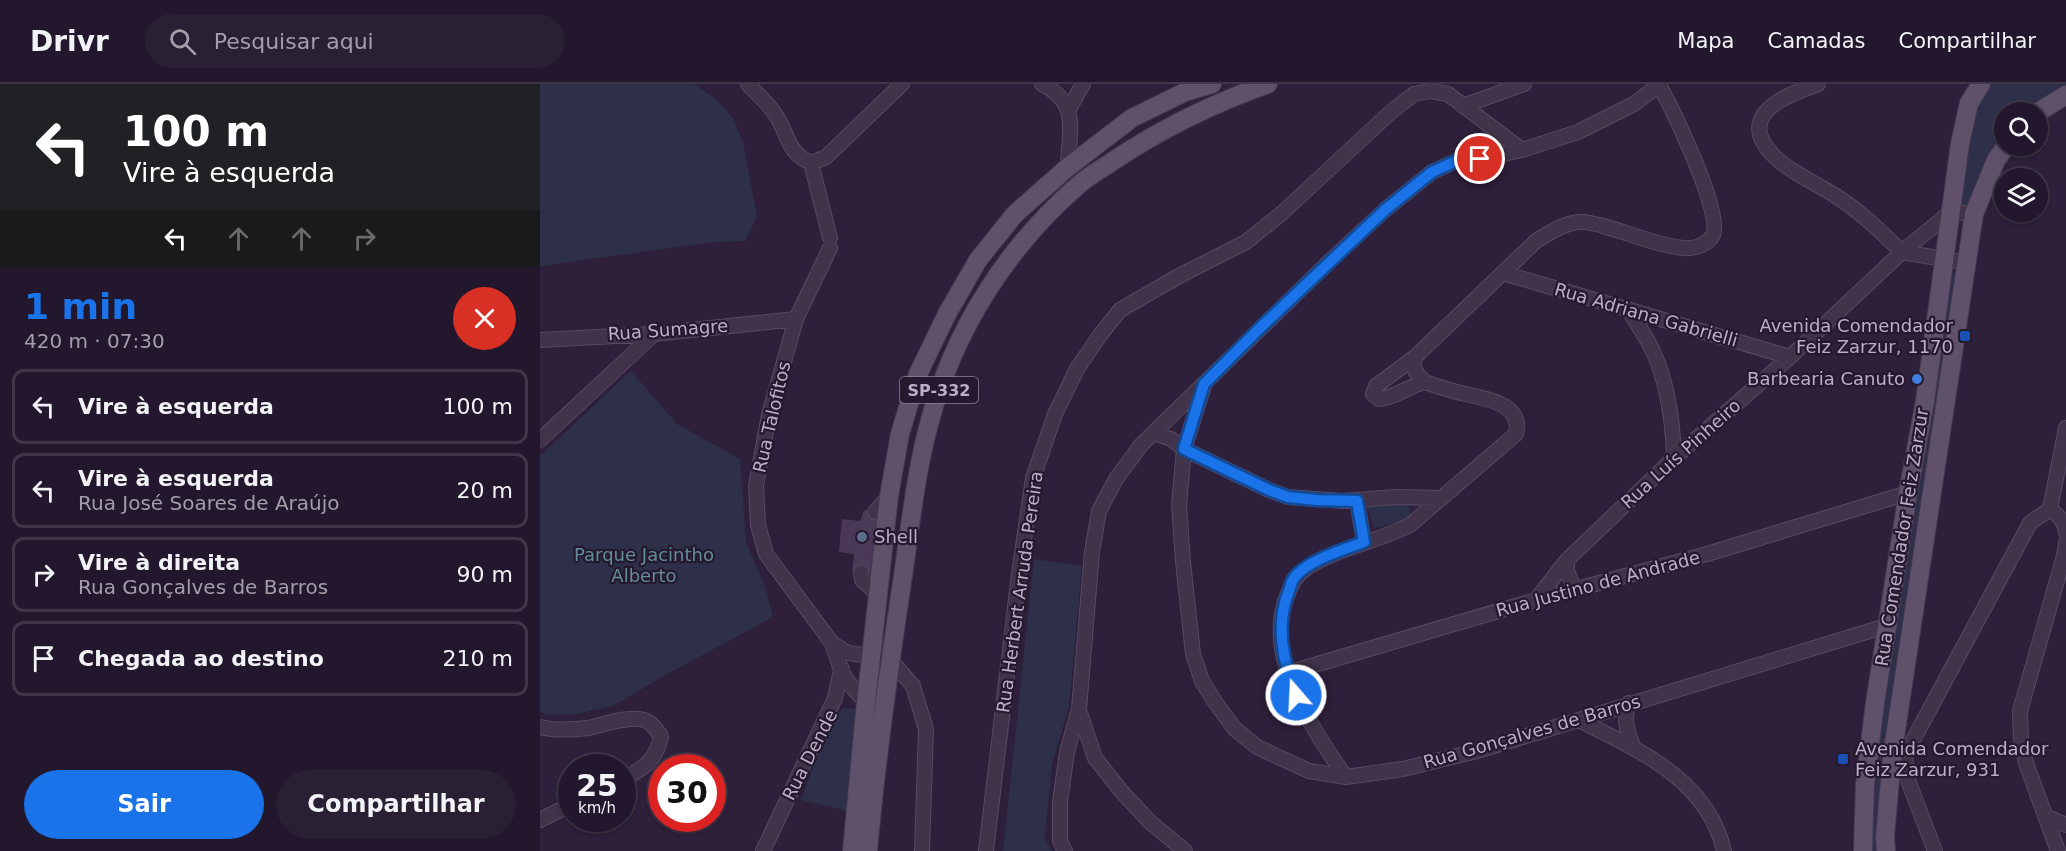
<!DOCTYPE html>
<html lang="pt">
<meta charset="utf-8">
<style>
body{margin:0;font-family:"DejaVu Sans",sans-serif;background:#2a2034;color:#f1f3f6;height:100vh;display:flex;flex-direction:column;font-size:22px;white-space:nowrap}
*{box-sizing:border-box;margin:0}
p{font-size:20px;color:#a29fa9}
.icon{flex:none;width:33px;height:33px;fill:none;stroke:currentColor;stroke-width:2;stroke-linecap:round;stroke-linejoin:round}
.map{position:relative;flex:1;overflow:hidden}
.sheet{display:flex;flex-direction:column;background:#22172c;width:540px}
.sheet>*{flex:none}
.banner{background:#202124;color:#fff;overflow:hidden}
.fabs{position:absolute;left:1454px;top:18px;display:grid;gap:12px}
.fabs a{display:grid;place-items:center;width:54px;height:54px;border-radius:50%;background:#22172c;box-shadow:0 2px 4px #0004,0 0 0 2px #3f3648;font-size:30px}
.speed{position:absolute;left:18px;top:670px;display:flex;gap:12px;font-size:30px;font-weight:700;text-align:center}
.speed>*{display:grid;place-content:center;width:78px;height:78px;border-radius:50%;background:#22172c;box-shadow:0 2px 4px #0004,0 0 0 2px #3f3648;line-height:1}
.speed small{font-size:15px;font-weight:400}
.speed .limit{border:9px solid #d22;background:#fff;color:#111}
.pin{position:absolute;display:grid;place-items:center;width:51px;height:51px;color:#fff;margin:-26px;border:3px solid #fff;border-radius:50%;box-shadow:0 2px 6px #0007}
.me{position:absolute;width:66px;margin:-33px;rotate:341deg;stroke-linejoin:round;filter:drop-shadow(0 0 4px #0008)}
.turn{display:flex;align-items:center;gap:21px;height:126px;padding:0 24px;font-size:27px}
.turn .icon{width:78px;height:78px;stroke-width:2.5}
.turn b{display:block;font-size:42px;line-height:51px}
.lanes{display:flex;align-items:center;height:57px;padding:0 24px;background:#0003;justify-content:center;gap:30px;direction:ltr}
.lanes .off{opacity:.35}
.round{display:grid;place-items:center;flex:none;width:63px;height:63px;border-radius:32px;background:#2a2034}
.summary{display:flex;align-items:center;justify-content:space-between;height:102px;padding:0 24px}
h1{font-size:36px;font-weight:700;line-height:45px;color:#1a73e8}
.action{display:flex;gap:12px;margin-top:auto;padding:12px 24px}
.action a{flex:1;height:69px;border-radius:36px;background:#1a73e8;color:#fff;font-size:24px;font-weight:700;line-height:69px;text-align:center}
.action a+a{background:#2a2034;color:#f1f3f6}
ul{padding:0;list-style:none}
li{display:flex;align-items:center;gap:18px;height:75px;margin:0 12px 9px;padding:0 12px;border:3px solid #3f3648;border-radius:12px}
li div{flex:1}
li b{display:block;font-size:22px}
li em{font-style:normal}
header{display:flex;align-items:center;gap:36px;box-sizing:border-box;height:84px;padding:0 30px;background:#22172c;border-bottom:2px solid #3f3648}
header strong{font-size:28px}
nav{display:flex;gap:33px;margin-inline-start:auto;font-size:21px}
.search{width:420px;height:54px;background:#2a2034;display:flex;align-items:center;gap:15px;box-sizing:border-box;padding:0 21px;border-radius:33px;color:#a29fa9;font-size:22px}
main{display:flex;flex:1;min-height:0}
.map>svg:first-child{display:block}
.green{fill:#2d3048}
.building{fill:#4a3858}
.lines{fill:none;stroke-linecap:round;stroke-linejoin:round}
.minor-tunnel{stroke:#4b3b56;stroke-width:14;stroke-dasharray:14 7;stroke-linecap:butt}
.minor-casing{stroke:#584a62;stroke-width:16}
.major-casing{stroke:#473951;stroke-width:20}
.minor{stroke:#40334a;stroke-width:14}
.major{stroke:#5f516a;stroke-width:18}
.route-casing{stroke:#114b97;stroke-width:15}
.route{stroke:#1a73e8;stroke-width:10}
.transit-dot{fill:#1a4fb4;stroke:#25192f;stroke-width:2}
.shop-dot{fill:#3f7fe0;stroke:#25192f;stroke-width:2}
.service-dot{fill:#5c6f8a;stroke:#25192f;stroke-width:2}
.labels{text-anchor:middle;stroke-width:4.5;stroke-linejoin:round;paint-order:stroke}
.shield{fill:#25192f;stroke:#8f8199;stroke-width:1.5}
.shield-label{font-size:16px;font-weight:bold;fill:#bdadc7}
.street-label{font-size:18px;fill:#bdadc7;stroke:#25192f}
.poi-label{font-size:18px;fill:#bdadc7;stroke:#25192f;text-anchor:end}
.park-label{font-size:18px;fill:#638d99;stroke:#25192f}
</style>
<header>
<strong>Drivr</strong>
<div class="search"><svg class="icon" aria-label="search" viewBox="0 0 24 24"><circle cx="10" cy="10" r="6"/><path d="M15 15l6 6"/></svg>Pesquisar aqui</div>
<nav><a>Mapa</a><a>Camadas</a><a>Compartilhar</a></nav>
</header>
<main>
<section class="sheet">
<div class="banner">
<div class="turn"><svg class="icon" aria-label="left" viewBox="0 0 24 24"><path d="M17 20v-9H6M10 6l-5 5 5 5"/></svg><div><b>100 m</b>Vire à esquerda</div></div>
<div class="lanes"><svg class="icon" aria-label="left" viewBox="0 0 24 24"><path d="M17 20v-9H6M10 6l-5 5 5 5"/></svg><svg class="icon off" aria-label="ahead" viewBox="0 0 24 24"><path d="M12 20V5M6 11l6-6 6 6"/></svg><svg class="icon off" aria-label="ahead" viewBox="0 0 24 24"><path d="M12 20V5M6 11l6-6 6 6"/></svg><svg class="icon off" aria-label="right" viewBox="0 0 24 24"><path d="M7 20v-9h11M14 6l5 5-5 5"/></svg></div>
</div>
<div class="summary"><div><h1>1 min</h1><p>420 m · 07:30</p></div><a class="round" style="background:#d93025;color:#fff"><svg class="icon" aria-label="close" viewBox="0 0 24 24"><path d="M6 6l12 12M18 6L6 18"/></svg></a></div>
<ul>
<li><svg class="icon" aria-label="left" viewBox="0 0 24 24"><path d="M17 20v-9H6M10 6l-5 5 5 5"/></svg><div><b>Vire à esquerda</b></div><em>100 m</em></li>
<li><svg class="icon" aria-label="left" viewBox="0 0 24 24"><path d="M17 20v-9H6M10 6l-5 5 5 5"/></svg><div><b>Vire à esquerda</b><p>Rua José Soares de Araújo</p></div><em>20 m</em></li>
<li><svg class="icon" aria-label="right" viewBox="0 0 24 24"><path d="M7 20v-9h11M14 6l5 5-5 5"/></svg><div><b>Vire à direita</b><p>Rua Gonçalves de Barros</p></div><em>90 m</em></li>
<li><svg class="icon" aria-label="arrive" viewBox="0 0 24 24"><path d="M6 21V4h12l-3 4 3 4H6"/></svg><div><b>Chegada ao destino</b></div><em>210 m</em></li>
</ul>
<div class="action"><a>Sair</a><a>Compartilhar</a></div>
</section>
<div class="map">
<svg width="1526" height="767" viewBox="0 0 1526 767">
<rect width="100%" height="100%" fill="#2e1f3a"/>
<!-- green -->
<path class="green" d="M0,0H154L175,14L193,34L203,59L217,133L205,157L174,158L0,182Z
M1449,0H1526V8L1488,28H1464V51C1446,69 1438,100 1430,124L1417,122L1431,28Z
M1408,188L1419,190L1342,767H1330L1337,654Z
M91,287L137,340L200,375L206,458L225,502L233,533L122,593L75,621L37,630L8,631L0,628V372Z
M869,416L870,436L834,444L827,422Z
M494,475L542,482L529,623L512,680L505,754L512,767H463Z
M305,624L316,625L329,630L313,728L261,716L291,633Z"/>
<!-- building -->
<path class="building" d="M324,426L345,429L339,490L312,487L314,470L299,468L302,435L320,437Z"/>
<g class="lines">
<!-- minor-tunnel -->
<path class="minor-tunnel" d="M321,488L325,456L335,428"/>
<defs>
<path id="minor" d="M208,0C218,11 230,21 237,33C249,53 248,69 271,79L286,73L362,0
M502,0C540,19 529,46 528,83
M1278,0C1263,6 1245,11 1232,22C1203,45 1229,71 1252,86C1267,96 1284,104 1299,114C1322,129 1342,149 1362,168
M923,22L984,0
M529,25L543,0
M271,79L290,154
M290,164L256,235L229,331L216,401L218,441L226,470L292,559L308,569L350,575L373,602L386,645L382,767
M1362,168L1427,179
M963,189L1250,273
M1088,225C1096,239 1106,252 1112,265C1128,299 1133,338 1134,374
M0,256L114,250L256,235
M875,273L836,302L833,310L839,315C855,314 869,302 885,298
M664,302L644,365L639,421L643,478L653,570L662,597L675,618L694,644L717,663L769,687L806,693L863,685L937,667L1346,542
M614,349L631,355L644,365L729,406L748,413L803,417L856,413L900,414
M0,356L114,250
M817,417L824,458
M1510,425L1526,344
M1510,425C1519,432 1525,437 1526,448
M335,428L349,412
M1027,476V487L1035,506
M321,488L322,496L338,510
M996,516L1027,476L1134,374L1250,273L1362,168L1411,128L1434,130
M302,585L301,586C308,599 315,608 326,618
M747,589L996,516L1167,470L1368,409
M1089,619C1083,636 1087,646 1093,662
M539,626L555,674L582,708L610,738L645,767
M1041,637C1100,667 1168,696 1184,767
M0,643C16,647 31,646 48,644C62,641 90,631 104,636C112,638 116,646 121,652C117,676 103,685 82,696
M806,693C772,646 723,571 747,512C752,499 756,491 768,483C800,463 837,458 870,441L976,350C984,317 939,314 917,308C906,305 896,302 885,298C876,290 872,285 875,273L996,157C1009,149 1023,140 1038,138C1048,137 1060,141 1070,144C1091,150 1123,163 1145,164C1155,165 1168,160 1173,151C1183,129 1132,24 1119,1
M1505,732L1526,741
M0,736L32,720
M223,767L295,614L301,586L292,559
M446,767L479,490L493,394L515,330L537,285L560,251L580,226L639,192L706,158L742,129L852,27L874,10L890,7L908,10L982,66
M525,767L520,757V718L527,668L539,625L552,468L559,427L576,395L601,361L792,175L846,125L892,88L916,77L940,75L982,66L1038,48L1094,20L1120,0
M1395,767L1369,699L1365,673L1372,658L1490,439L1510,425
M1518,767L1486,679L1481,655L1480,627L1524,472L1526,459"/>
<path id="major" d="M1497,29L1526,11
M312,767L326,618L349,412L360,350L378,290L407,230L438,176L475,130L528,83L592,34L645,8L672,0
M328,767C336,675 349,584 363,492C370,443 376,388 389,340C414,245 468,161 542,98C552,90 563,84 573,77C621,45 674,19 728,0
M1323,767L1325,700L1335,619L1368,409L1385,317L1420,60L1429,19L1441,0
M1346,767L1345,753L1352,673L1434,130L1456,76L1466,62"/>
</defs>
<!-- minor casing -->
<use href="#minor" class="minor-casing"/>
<!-- major casing -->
<use href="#major" class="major-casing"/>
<!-- minor -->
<use href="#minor" class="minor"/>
<!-- major -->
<use href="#major" class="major"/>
</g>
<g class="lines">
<defs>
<path id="route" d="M756,611C743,577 735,541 749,507C750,503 752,497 754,494C766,477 805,465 824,458L817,417L777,416L748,413L729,406L644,365L664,300L720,244L846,125L892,88L916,77L940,75"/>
</defs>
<!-- route casing -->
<use href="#route" class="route-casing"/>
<!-- route -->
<use href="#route" class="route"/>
</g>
<!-- markers -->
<g class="transit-dot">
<rect x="1419" y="246" width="12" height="12" rx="3"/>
<rect x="1297" y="669" width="12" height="12" rx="3"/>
</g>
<circle class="shop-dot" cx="1377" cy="295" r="6"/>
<circle class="service-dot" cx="322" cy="453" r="6"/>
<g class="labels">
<!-- shield labels -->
<rect class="shield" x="360" y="293" width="78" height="26" rx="4.5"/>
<g class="shield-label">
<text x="399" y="312">SP-332</text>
</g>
<!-- street labels -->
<g class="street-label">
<text transform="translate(1106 231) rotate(16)" y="6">Rua Adriana Gabrielli</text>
<text transform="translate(128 246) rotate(-4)" y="6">Rua Sumagre</text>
<text transform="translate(232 333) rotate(-77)" y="6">Rua Talofitos</text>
<text transform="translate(1141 370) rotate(-42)" y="6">Rua Luís Pinheiro</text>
<text transform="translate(1362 453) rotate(-81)" y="6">Rua Comendador Feiz Zarzur</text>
<text transform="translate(1058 500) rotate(-15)" y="6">Rua Justino de Andrade</text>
<text transform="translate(480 508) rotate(-82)" y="6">Rua Herbert Arruda Pereira</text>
<text transform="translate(992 648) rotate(-16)" y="6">Rua Gonçalves de Barros</text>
<text transform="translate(270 671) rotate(-63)" y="6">Rua Dende</text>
</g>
<!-- poi labels -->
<g class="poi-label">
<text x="1413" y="248">Avenida Comendador<tspan x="1413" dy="21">Feiz Zarzur, 1170</tspan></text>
<text x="1365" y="301">Barbearia Canuto</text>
<text x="334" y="459" text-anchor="start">Shell</text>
<text x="1315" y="671" text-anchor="start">Avenida Comendador<tspan x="1315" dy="21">Feiz Zarzur, 931</tspan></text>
</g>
<!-- park labels -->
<g class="park-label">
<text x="104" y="477">Parque Jacintho<tspan x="104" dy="21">Alberto</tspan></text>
</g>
</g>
</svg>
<div class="fabs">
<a><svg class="icon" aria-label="search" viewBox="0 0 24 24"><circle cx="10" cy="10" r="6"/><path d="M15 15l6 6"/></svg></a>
<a><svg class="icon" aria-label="layers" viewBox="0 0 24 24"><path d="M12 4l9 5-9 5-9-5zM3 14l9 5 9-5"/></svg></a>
</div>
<div class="speed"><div>25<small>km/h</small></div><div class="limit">30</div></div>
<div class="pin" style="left:940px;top:75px;background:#d93025"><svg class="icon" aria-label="arrive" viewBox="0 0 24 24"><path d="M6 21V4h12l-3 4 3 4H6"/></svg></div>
<svg class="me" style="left:756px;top:611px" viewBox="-20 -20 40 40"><circle r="17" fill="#1a73e8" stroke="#fff" stroke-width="3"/><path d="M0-11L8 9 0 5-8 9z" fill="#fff"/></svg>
</div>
</main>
